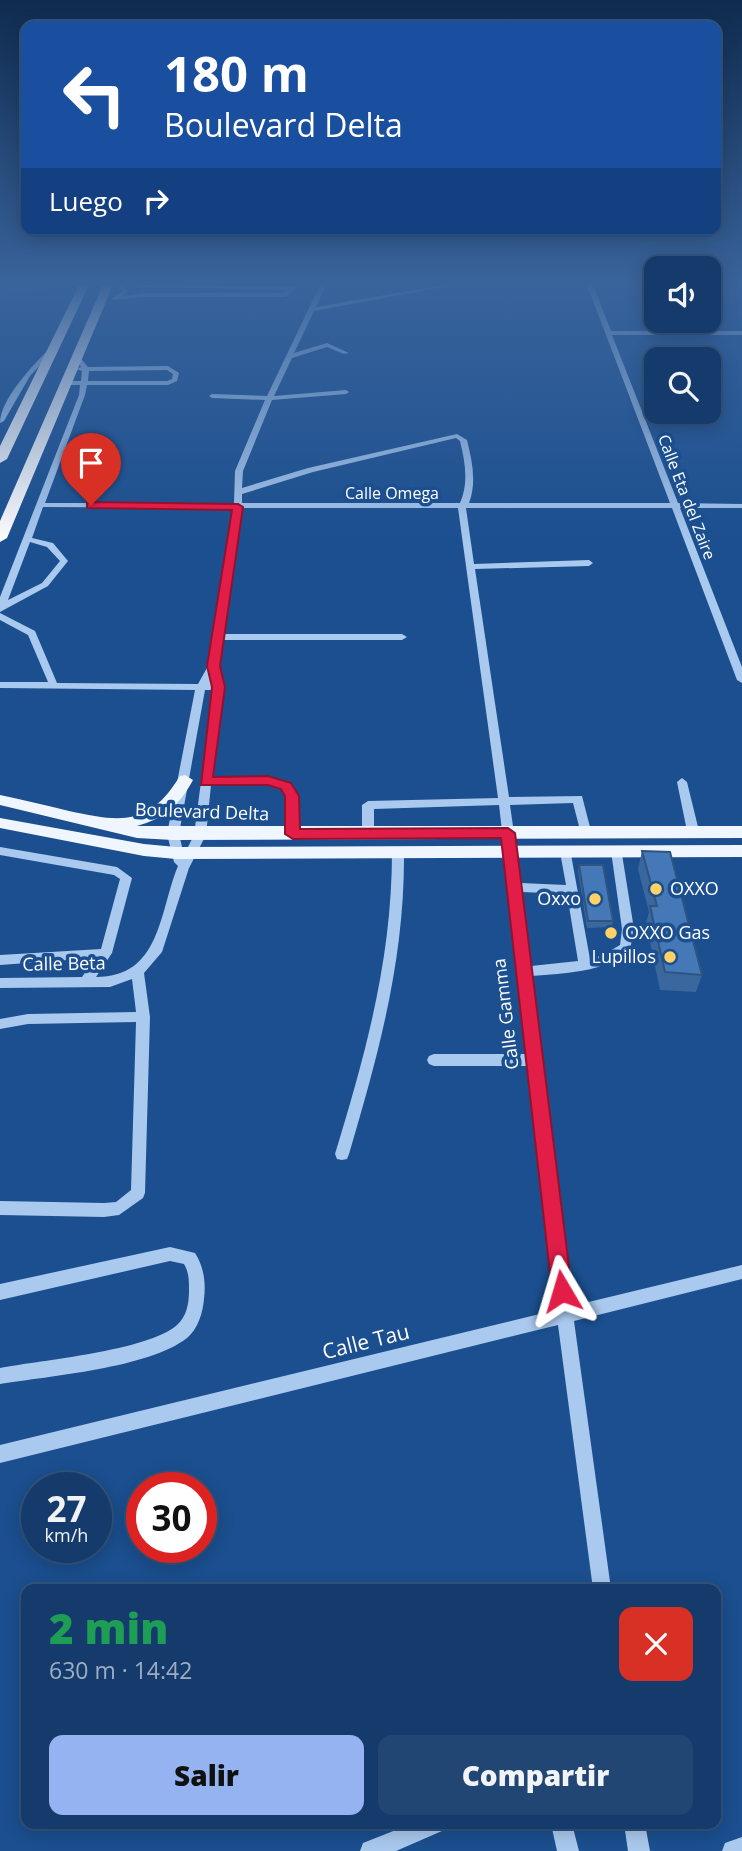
<!DOCTYPE html>
<html lang="es">
<meta charset="utf-8">
<style>
body{margin:0;font-family:"Open Sans",sans-serif;background:#214673;color:#f1f3f6;height:100vh;display:flex;flex-direction:column;font-size:26px;white-space:nowrap}
*{box-sizing:border-box;margin:0}
p{font-size:23px;color:#9dadc1}
.icon{flex:none;width:38px;height:38px;fill:none;stroke:currentColor;stroke-width:2;stroke-linecap:round;stroke-linejoin:round}
.map{position:relative;flex:1;overflow:hidden}
.sheet{position:absolute;left:21px;top:1584px;width:700px;height:245px;display:flex;flex-direction:column;background:#143b6b;border-radius:14px;box-shadow:0 4px 18px #0003,0 0 0 2px #33557e}
.sheet>*{flex:none}
.hud{position:absolute;left:21px;top:21px;width:700px;height:214px;border-radius:14px;box-shadow:0 4px 18px #0003,0 0 0 2px #33557e;background:#1a4fa0;color:#fff;overflow:hidden}
.controls{position:absolute;left:644px;top:256px;display:grid;gap:14px}
.controls a{display:grid;place-items:center;width:77px;height:77px;border-radius:14px;background:#143b6b;box-shadow:0 4px 18px #0003,0 0 0 2px #33557e;font-size:35px}
.speed{position:absolute;left:21px;top:1472px;display:flex;gap:14px;font-size:35px;font-weight:700;text-align:center}
.speed>*{display:grid;place-content:center;width:91px;height:91px;border-radius:50%;background:#143b6b;box-shadow:0 4px 18px #0003,0 0 0 2px #33557e;line-height:1}
.speed small{font-size:18px;font-weight:400}
.speed .limit{border:10px solid #d22;background:#fff;color:#111}
.pin{position:absolute;display:grid;place-items:center;width:60px;height:60px;color:#fff;margin:-72px -30px;border-radius:50% 50% 50% 0;rotate:-45deg;box-shadow:0 0 7px #0007}
.pin .icon{rotate:45deg}
.me{position:absolute;width:77px;margin:-38px;rotate:353deg;stroke-linejoin:round;filter:drop-shadow(0 0 5px #0008)}
.turn{display:flex;align-items:center;gap:24px;height:147px;padding:0 28px;font-size:32px}
.turn .icon{width:91px;height:91px;stroke-width:2.5}
.turn b{display:block;font-size:49px;line-height:60px}
.then{display:flex;align-items:center;height:66px;padding:0 28px;background:#0003;gap:14px;font-size:26px}
.round{display:grid;place-items:center;flex:none;width:74px;height:74px;border-radius:14px;background:#214673}
.overview{display:flex;align-items:center;justify-content:space-between;height:119px;padding:0 28px}
h1{font-size:42px;font-weight:800;line-height:52px;color:#1e9e55}
.button{display:flex;gap:14px;margin-top:auto;padding:14px 28px}
.button a{flex:1;height:80px;border-radius:14px;background:#95b2f1;color:#111;font-size:28px;font-weight:800;line-height:80px;text-align:center}
.button a+a{background:#214673;color:#f1f3f6}
.map>svg:first-child{display:block}
.lines{fill:none;stroke-linecap:round;stroke-linejoin:round}
.minor{fill:#a9c9ee;fill-rule:evenodd}
.major{fill:#f0f6ff;fill-rule:evenodd}
.highway{fill:#fff;fill-rule:evenodd}
.wall{fill:#3a679d}
.building{fill:#4478b7;stroke:#305480;stroke-width:2}
.route{fill:#e11d48;stroke:#92132f;stroke-width:2}
.poi-dot{fill:#ffd166;stroke:#1b4f8f;stroke-width:2.5}
.labels{text-anchor:middle;stroke-width:7;stroke-linejoin:round;paint-order:stroke}
.far-street-label{font-size:16px;fill:#fff;stroke:#1b4f8f}
.street-label{font-size:18px;fill:#fff;stroke:#1b4f8f}
.poi-label{font-size:18px;fill:#fff;stroke:#1b4f8f;text-anchor:start}
.near-street-label{font-size:21px;fill:#fff;stroke:#1b4f8f}
</style>
<div class="map">
<svg width="742" height="1851" viewBox="0 0 742 1851">
<rect width="100%" height="100%" fill="#1b4f8f"/>
<g class="lines">
<!-- minor -->
<path class="minor" d="M118,285H124L128,292L123,296L144,293H284L288,290L139,287L136,285L293,286L296,288L286,297H144L112,300V298L122,292Z
M320,285H326L316,307L442,285H455L314,311L294,353L327,343L349,353L344,354L327,347L292,358L274,396L346,390L349,392L346,394L272,400L243,471L242,488L308,468L457,434L467,440C472,461 477,482 469,503H670L587,285H593L611,331H742V335H612L678,503L742,504V508H680L742,667V683L737,680L672,508H466L474,564L589,560L593,563L589,566L475,569L509,797L582,796L591,831L585,835L581,834L573,803L510,805L521,883L566,885L560,852L562,849H570L590,959L603,955L620,945L622,929L611,851L613,848H621L634,929L630,950C604,973 565,973 532,976L572,1306L742,1265V1279L574,1321L611,1589H593L558,1325L0,1463V1445L556,1310L529,1066H434L429,1064L427,1060L429,1056L434,1054H528L499,805L374,809V834L368,838L362,834V805L368,801L498,798L458,508H242L223,634H402L407,637L402,640H222L218,666L223,687L212,778L268,776L290,783L297,796L299,834L293,838L287,834V796L282,788L267,784L211,785L206,835L189,868L162,952L144,973L150,1017L145,1193L143,1198L119,1215L104,1217L0,1215V1201L104,1203L116,1202L131,1190L136,1022L28,1024L0,1029V1019L28,1014L136,1012L132,979L110,987L0,988V978L82,977L95,958L0,965V955L101,949L120,879L114,875L0,855V847L117,867L132,878L112,953L96,977C161,977 159,912 178,866L174,862L167,834L195,690L0,688V682H48L28,635L0,620V613L35,631L57,683L198,684L208,666L234,508L43,507L32,538L53,543L68,561L48,586L0,612V597L79,395L80,385H66L63,383L66,381H81L82,371L76,369L81,367L75,357L78,355L88,367L168,366L179,373L177,381L168,385H87L85,395L45,503H234L235,471L265,400L212,398L209,396L212,394L267,396ZM167,370L173,374L172,379L167,381H88L89,371ZM456,438L460,441C465,462 469,483 460,503H242V494L313,472ZM30,542L47,547L60,561L42,583L8,600ZM205,690H213L194,835L184,855L179,834ZM522,892L567,894L578,961L531,966Z
M51,347L56,348L30,376L4,421L0,423C0,399 34,364 51,347Z
M682,778L687,782L699,831L693,835L687,831L677,782Z
M398,847L404,851C405,959 379,1052 349,1154L347,1159L342,1160L337,1159L335,1154C366,1052 392,959 392,851Z
M170,1247L195,1253C204,1267 206,1283 204,1299C203,1312 198,1329 187,1338C149,1368 49,1376 0,1384V1368C42,1360 147,1351 177,1325C187,1316 189,1303 189,1290C189,1281 189,1272 184,1264L170,1261L0,1300V1284Z
M411,1824H446L442,1831L396,1851H360L363,1843Z
M551,1824H572L579,1851H557Z
M624,1824H645L650,1851H628Z
M742,1837V1851H722L725,1843Z"/>
<!-- major -->
<path class="major" d="M185,775L193,780C180,805 163,819 137,826H742V838L173,840L137,838L0,805V795C23,800 46,805 69,811C120,822 149,827 180,776Z
M0,818L144,844L176,847L742,845V857L176,859L144,856L0,828Z"/>
<!-- highway -->
<path class="highway" d="M79,285H89L7,459L0,463V446Z
M103,285H113L7,538L0,542V521Z"/>
</g>
<!-- wall -->
<path class="wall" d="M0,285H44V292L0,295Z
M642,851L702,975L696,992L660,990L646,923L649,912L638,869Z
M579,865L613,921L612,927L587,928L578,871Z"/>
<!-- building -->
<path class="building" d="M642,851L670,852L702,975L665,972L650,906H657Z
M579,865H603L613,921H588Z"/>
<!-- sky -->
<linearGradient id="sky" x2="0" y2="1"><stop stop-color="#0f2b4f"/><stop offset="0.52" stop-color="#39639b"/><stop offset="1" stop-color="#39639b" stop-opacity="0"/></linearGradient>
<rect width="742" height="544" fill="url(#sky)"/>
<!-- route -->
<path class="route" d="M91,502L238,504L243,507L220,666L225,687L213,777L268,776L291,783L299,796L300,829L508,828L515,833L572,1291L569,1298L562,1301L555,1298L552,1291L501,838L293,839L285,834V796L281,789L268,785H201L212,687L207,666L232,510L87,508V503Z"/>
<!-- markers -->
<g class="poi-dot">
<circle cx="656" cy="889" r="7"/>
<circle cx="595" cy="899" r="7"/>
<circle cx="611" cy="933" r="7"/>
<circle cx="670" cy="957" r="7"/>
</g>
<g class="labels">
<!-- far-street labels -->
<g class="far-street-label">
<text x="392" y="499">Calle Omega</text>
<text transform="translate(687 497) rotate(69)" y="6">Calle Eta del Zaire</text>
</g>
<!-- street labels -->
<g class="street-label">
<text transform="translate(202 812) rotate(2)" y="6">Boulevard Delta</text>
<text transform="translate(64 964) rotate(-1)" y="6">Calle Beta</text>
<text transform="translate(506 1014) rotate(-97)" y="6">Calle Gamma</text>
</g>
<!-- poi labels -->
<g class="poi-label">
<text x="670" y="895">OXXO</text>
<text x="581" y="905" text-anchor="end">Oxxo</text>
<text x="625" y="939">OXXO Gas</text>
<text x="656" y="963" text-anchor="end">Lupillos</text>
</g>
<!-- near-street labels -->
<g class="near-street-label">
<text transform="translate(366 1342) rotate(-14)" y="7">Calle Tau</text>
</g>
</g>
</svg>
<div class="controls">
<a><svg class="icon" aria-label="sound" viewBox="0 0 24 24"><path d="M4 9h4l5-4v14l-5-4H4zM17 9q2 3 0 6"/></svg></a>
<a><svg class="icon" aria-label="search" viewBox="0 0 24 24"><circle cx="10" cy="10" r="6"/><path d="M15 15l6 6"/></svg></a>
</div>
<div class="speed"><div>27<small>km/h</small></div><div class="limit">30</div></div>
<div class="pin" style="left:91px;top:505px;background:#d93025"><svg class="icon" aria-label="arrive" viewBox="0 0 24 24"><path d="M6 21V4h12l-3 4 3 4H6"/></svg></div>
<svg class="me" style="left:562px;top:1291px" viewBox="-20 -20 40 40"><path d="M0-17L14 15 0 8-14 15z" fill="#e11d48" stroke="#fff" stroke-width="4"/></svg>
<div class="hud">
<div class="turn"><svg class="icon" aria-label="left" viewBox="0 0 24 24"><path d="M17 20v-9H6M10 6l-5 5 5 5"/></svg><div><b>180 m</b>Boulevard Delta</div></div>
<div class="then">Luego<svg class="icon" aria-label="right" viewBox="0 0 24 24"><path d="M7 20v-9h11M14 6l5 5-5 5"/></svg></div>
</div>
<section class="sheet">
<div class="overview"><div><h1>2 min</h1><p>630 m · 14:42</p></div><a class="round" style="background:#d93025;color:#fff"><svg class="icon" aria-label="close" viewBox="0 0 24 24"><path d="M6 6l12 12M18 6L6 18"/></svg></a></div>
<div class="button"><a>Salir</a><a>Compartir</a></div>
</section>
</div>
